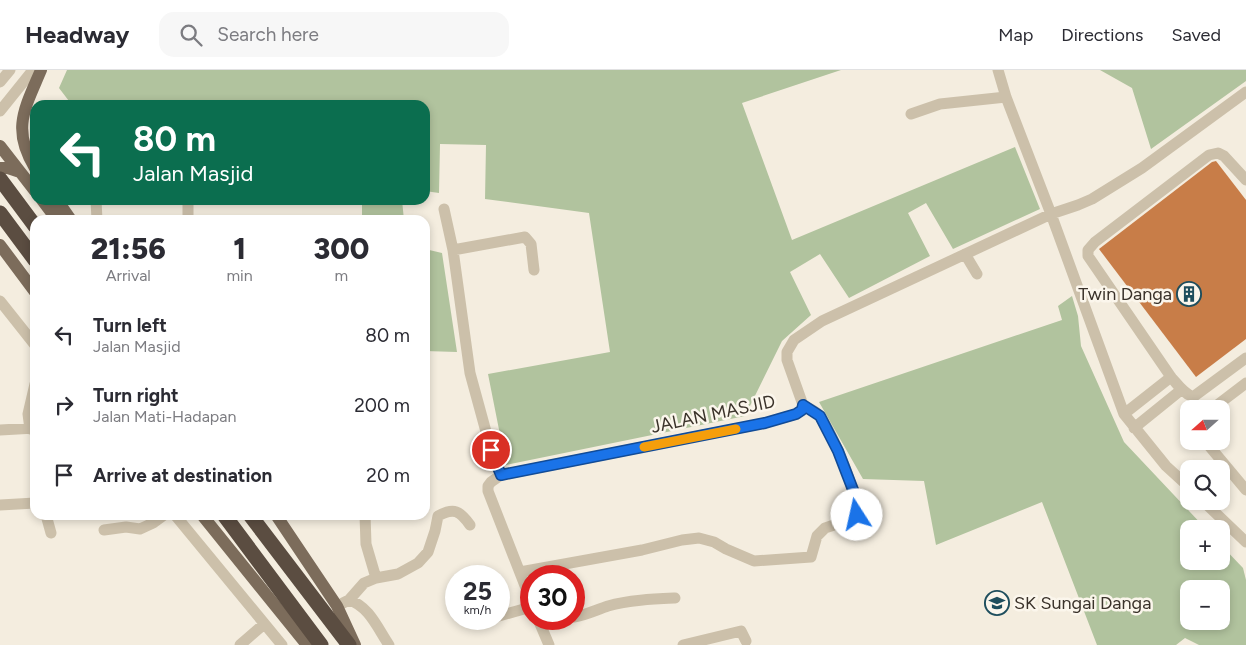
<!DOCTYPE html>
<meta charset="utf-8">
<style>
body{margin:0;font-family:Figtree,sans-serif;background:#f7f7f7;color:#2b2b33;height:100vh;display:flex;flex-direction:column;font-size:19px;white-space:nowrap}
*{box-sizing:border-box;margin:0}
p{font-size:16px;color:#7c7c81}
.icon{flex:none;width:28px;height:28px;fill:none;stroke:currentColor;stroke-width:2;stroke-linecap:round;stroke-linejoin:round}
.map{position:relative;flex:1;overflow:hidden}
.sheet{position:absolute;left:30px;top:145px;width:400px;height:305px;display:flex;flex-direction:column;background:#fff;border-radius:15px;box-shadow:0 2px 8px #0003}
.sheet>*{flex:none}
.guide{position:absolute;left:30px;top:30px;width:400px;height:105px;border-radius:15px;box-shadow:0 2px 8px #0003;background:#0b6e4f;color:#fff;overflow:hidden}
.needle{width:32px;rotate:249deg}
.fabs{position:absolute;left:1180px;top:330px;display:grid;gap:10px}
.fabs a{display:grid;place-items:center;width:50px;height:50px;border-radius:10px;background:#fff;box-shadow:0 2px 8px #0003;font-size:25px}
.speed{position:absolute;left:445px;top:495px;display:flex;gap:10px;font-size:25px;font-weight:700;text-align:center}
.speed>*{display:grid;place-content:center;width:65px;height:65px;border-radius:50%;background:#fff;box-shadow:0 2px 8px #0003;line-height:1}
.speed small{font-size:12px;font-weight:400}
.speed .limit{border:8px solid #d22;background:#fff;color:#111}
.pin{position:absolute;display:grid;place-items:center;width:42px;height:42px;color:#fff;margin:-21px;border:2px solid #fff;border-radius:50%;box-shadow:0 1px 5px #0007}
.me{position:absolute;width:55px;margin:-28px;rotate:350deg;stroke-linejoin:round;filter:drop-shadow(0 0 4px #0008)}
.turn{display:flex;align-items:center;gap:18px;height:105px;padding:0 20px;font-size:22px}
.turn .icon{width:65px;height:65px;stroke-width:2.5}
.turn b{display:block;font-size:35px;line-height:42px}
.eta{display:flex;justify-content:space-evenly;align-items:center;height:85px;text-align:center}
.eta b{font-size:30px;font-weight:800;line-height:35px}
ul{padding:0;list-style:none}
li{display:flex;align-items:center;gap:15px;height:70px;padding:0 20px}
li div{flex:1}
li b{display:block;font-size:19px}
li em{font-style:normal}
header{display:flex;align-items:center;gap:30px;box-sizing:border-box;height:70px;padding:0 25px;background:#fff;border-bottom:1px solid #e1e1e2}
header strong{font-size:24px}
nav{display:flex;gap:28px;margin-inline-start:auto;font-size:18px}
.search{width:350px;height:45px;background:#f7f7f7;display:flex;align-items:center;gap:12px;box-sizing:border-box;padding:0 18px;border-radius:15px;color:#7c7c81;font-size:19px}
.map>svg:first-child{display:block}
.green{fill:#b1c39e;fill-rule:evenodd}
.building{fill:#c87d48}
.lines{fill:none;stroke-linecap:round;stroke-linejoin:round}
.minor{stroke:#ccc0aa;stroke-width:11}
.major{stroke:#7c6c5b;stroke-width:12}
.highway{stroke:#5b4d41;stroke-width:15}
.route-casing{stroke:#114b97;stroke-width:12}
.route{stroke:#1a73e8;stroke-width:9}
.slow{stroke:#f59e0b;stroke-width:9}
.labels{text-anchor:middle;stroke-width:5;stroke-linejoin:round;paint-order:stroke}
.poi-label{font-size:18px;fill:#3a322a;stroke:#fbf6ec;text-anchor:end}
.street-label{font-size:18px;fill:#3a322a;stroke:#fbf6ec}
</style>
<header>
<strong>Headway</strong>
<div class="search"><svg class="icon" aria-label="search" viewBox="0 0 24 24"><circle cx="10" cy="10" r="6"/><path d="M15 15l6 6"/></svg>Search here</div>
<nav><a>Map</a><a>Directions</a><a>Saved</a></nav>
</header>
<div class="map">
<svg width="1246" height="575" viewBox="0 0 1246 575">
<rect width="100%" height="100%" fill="#f4eddf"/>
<!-- green -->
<path class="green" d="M67,0H841L742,33L792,170L1015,77L1040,139L953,179L926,133L908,143L930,186L849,228L820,184L790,202L811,245L782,271L745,346L506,395L488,304L610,282L589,143L485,129L486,75L440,74L439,123L425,121V35H72L59,18Z
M1100,0H1246V11L1151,79L1132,18Z
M362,130H402L404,150H362Z
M425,179L442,183L457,282L425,281Z
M1072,226L1078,246L1081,276L1124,372L1206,459H1189V491H1221V475L1243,498L1246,510V575H1199L1185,568L1176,575H1097L1042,432L936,475L924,411L863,409L819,332L1062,250L1058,236ZM1189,519H1221V551H1189Z"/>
<!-- building -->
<path class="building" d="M1216,91L1246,130V269L1196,307L1099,179L1212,92Z"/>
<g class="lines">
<!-- minor -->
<path class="minor" d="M998,0L1006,27L1051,144L1124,344L1166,396L1189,417
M0,12L10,0
M0,41L33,0
M911,44L940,34L1006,27
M1246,110L1224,86L1218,83L1209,85L1095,172L1088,180V186L1171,307C1178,315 1183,323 1193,327L1246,288
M96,130L97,150
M444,139L453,180L470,303L491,380L501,405
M188,150V130
M453,180L525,167L531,174L534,200
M965,184L977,204
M0,231L35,275
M1212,339L1246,313
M1124,344L1171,307
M1134,358L1181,320
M30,359L28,344L35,314
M0,360L35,358
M1205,371L1246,420
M1203,431L1246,472
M0,435L35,433
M46,445L51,463
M175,445L282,575
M365,445L366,474L376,508
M104,460L126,457L140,459L153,453L164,445
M520,502L642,480L682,470L699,468L714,472L726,479L754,491L811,487L817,466L825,458L855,448C864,435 830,357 819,345C815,340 808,338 803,335
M349,530L364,513L376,508L398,504L418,493L428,482L435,461L438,446C454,437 460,441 470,455
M531,531L488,421V416L491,412L501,405L765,353L796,344L802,340L803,335L787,290V282L794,270L822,251L1051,144L1078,135L1092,129L1142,98L1246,22
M343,533L349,530C369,536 378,559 389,575
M499,546L531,537
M574,547C586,545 596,540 608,536C629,530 653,529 675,528
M538,549L549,575
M540,552L557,549
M240,575L264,554
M683,575L741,561L746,571"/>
<!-- major -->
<path class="major" d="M0,76L35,121
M0,98H8L20,102
M35,98C11,59 25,38 41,0
M42,130L57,150
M57,130L71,150
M0,175L35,222
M202,445L307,575
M276,445L337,536L355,575"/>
<!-- highway -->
<path class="highway" d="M0,109L35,156
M0,143L35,190
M224,445L321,575
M250,445L349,575"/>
</g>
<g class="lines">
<defs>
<path id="route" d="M491,380L501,405L765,353L796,344L802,340L803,335L820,346L838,381L855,425L857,445"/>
</defs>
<!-- route casing -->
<use href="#route" class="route-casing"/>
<!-- route -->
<use href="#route" class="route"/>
<!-- slow -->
<path class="slow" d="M644,377L736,359"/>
</g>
<!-- icons -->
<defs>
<symbol id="building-ring" viewBox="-11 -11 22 22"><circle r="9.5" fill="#fbf6ec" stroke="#1e4e5d" stroke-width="1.5"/><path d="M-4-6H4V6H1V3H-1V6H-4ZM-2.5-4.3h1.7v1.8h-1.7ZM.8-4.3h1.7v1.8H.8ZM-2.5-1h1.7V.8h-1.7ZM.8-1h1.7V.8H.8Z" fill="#1e4e5d"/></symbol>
<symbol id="school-ring" viewBox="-11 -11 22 22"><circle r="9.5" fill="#fbf6ec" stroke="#1e4e5d" stroke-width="1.5"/><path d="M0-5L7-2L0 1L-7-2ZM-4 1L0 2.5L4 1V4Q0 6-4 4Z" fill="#1e4e5d"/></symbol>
</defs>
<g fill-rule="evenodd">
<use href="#building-ring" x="1175" y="210" width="28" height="28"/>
<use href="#school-ring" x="983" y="519" width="28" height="28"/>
</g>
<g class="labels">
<!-- poi labels -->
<g class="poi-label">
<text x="1172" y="230">Twin Danga</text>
<text x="1014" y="539" text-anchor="start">SK Sungai Danga</text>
</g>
<!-- street labels -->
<g class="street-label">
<text transform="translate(713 344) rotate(-12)" y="6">JALAN MASJID</text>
</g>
</g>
</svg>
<div class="fabs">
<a><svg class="needle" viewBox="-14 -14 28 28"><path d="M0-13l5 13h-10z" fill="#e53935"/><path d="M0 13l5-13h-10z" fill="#7c7c81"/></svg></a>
<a><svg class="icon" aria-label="search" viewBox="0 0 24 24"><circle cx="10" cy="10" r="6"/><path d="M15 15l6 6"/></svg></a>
<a>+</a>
<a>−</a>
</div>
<div class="speed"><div>25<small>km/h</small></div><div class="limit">30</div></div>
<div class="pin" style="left:491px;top:380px;background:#d93025"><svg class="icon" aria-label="arrive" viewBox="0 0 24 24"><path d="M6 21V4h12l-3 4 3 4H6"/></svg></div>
<svg class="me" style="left:857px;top:445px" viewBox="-20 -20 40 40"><circle r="19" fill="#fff"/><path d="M0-13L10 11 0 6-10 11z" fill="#1a73e8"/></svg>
<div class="guide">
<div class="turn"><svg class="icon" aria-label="left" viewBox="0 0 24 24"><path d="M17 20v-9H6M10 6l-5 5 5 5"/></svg><div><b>80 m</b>Jalan Masjid</div></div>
</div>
<section class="sheet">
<div class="eta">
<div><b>21:56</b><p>Arrival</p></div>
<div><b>1</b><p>min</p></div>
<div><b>300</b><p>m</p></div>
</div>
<ul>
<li><svg class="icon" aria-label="left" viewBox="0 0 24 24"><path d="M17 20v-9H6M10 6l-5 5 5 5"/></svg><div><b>Turn left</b><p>Jalan Masjid</p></div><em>80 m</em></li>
<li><svg class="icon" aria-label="right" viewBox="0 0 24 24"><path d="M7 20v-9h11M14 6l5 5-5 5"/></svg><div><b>Turn right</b><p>Jalan Mati-Hadapan</p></div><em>200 m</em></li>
<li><svg class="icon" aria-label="arrive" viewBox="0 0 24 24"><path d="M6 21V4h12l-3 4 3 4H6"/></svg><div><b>Arrive at destination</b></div><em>20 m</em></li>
</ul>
</section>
</div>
